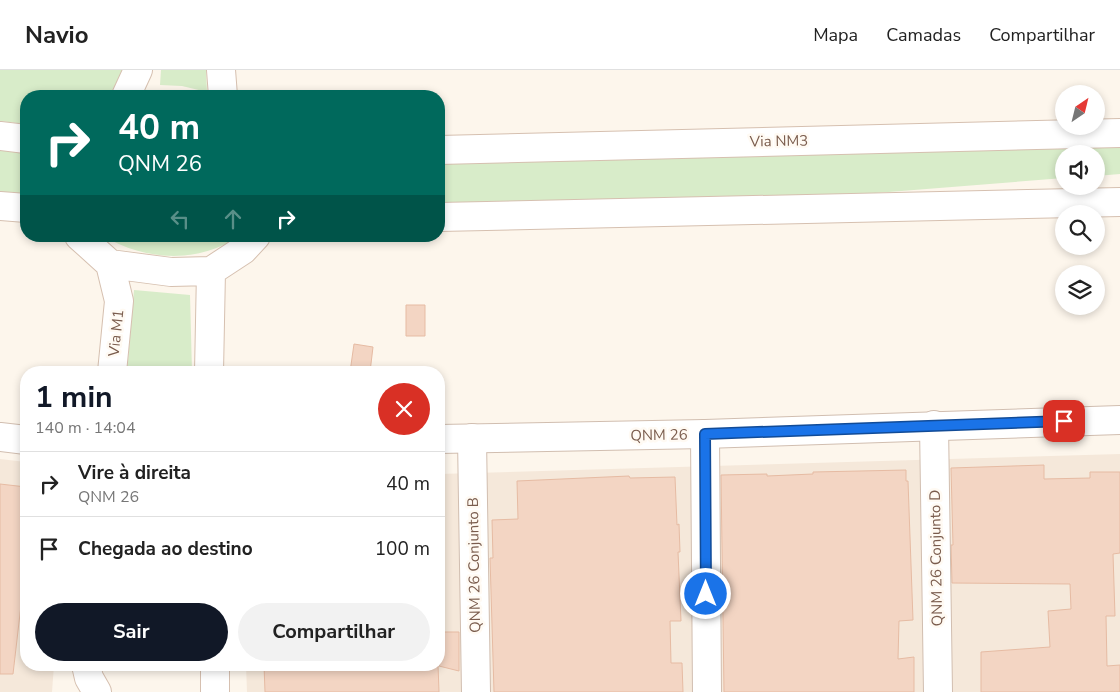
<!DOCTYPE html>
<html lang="pt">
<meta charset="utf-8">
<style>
body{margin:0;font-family:"Nunito Sans",sans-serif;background:#f2f2f2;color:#222;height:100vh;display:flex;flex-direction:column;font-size:19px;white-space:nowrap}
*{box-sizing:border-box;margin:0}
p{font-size:16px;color:#767676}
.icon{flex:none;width:28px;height:28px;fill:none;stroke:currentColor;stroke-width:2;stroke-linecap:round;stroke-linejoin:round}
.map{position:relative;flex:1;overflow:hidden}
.side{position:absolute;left:20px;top:296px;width:425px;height:305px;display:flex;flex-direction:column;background:#fff;border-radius:20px;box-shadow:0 2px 8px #0003}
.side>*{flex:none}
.banner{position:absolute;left:20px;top:20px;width:425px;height:152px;border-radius:20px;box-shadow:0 2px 8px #0003;background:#00695c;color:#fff;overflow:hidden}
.needle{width:32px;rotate:35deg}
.tools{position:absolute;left:1055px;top:15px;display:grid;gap:10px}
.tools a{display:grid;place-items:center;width:50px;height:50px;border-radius:50%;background:#fff;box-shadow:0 2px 8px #0003;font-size:25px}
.pin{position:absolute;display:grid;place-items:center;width:42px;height:42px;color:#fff;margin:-21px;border-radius:10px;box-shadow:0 2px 8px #0006}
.me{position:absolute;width:55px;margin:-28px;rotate:0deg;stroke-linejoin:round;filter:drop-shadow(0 0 4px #0008)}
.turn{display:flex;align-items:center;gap:18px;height:105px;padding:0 15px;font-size:22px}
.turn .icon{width:65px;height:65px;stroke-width:2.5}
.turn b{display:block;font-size:35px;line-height:42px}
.lanes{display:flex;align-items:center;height:48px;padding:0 15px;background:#0003;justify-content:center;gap:25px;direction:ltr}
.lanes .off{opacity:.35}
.round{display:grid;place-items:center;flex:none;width:52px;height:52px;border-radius:26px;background:#f2f2f2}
.headline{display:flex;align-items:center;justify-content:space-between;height:85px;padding:0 15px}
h1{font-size:30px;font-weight:700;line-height:38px;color:#111827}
.cta{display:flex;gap:10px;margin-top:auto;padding:10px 15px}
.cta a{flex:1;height:58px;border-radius:30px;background:#111827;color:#fff;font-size:20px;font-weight:700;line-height:58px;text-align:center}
.cta a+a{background:#f2f2f2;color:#222}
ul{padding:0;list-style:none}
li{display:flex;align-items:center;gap:15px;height:65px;padding:0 15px;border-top:1px solid #e0e0e0}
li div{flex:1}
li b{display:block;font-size:19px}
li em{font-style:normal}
header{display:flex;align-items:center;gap:30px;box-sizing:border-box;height:70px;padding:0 25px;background:#fff;border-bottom:1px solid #e0e0e0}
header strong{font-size:24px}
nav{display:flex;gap:28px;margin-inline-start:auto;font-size:18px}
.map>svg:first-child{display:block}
.residential{fill:#f5e8da}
.green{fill:#d8ecc9}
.building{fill:#f3d5c3;stroke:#e6bba3}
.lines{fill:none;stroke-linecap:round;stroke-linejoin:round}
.minor-casing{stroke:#d1beb0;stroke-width:30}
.tertiary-casing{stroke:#d1beb0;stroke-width:30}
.secondary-casing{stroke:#d6c0b0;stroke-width:30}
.minor{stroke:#fff;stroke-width:28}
.tertiary{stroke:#fff;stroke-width:28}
.secondary{stroke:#fff;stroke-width:28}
.route-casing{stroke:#114b97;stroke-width:12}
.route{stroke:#1a73e8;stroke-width:9}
.labels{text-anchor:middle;stroke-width:5;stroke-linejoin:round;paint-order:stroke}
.street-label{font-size:15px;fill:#7a5c4d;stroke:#fffaf3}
</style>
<header>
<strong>Navio</strong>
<nav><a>Mapa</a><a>Camadas</a><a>Compartilhar</a></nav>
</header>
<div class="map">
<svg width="1120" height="622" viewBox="0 0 1120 622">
<rect width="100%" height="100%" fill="#fdf6ec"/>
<!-- residential -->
<path class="residential" d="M1120,384V622H247L246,595H439V404Z
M0,389L26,392V595H54L52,622H0Z"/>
<!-- green -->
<path class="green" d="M0,0H127L109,26H26V54L0,51Z
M161,0H206L207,22L182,16L160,15Z
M1120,72V104L1096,106V84H1064V108L876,123L439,135V85Z
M0,79L26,83V126L0,123Z
M103,166H240C197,194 146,191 103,166Z
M134,220L190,225L192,302H127Z"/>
<!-- building -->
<path class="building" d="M406,235H425V266H406Z
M354,274L373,277L370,302H350Z
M1044,395V409L1090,408V402H1120V483L1113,484L1115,546H1106L1107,596L1120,595V622H981V582L1050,577L1048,541L1071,539L1070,514L952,513L951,475H953L951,398Z
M906,400V411H908L913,550L899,551L898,589L914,587V622H724L721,405L767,404V406L813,404V402Z
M629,406L630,408L675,407L677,455L679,454L680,482H678L681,551H670L671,593H682L683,622H494L490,488H493L492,450L518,449L517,411Z
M0,414L26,417V519L23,518L13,604H0Z
M439,562H459V601L439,596Z
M264,595H438L439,622H265Z"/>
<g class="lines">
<defs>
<path id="minor" d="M934,355L938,622
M705,364L707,622
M472,368L476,622"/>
<path id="tertiary" d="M0,367L26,370
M439,369L705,364L1120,350"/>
<path id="secondary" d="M221,0L223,26
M126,26L138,0
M0,66L26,69
M439,80L1120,63
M0,136L26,138
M439,147L1120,132
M79,166L110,194L171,202L211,201L243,180L256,166
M110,194L119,231L112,302
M209,302L211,201
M86,595L89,608L97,622
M215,595V622"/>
</defs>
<!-- minor casing -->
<use href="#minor" class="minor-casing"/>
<!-- tertiary casing -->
<use href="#tertiary" class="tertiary-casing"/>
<!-- secondary casing -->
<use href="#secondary" class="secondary-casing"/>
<!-- minor -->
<use href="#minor" class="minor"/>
<!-- tertiary -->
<use href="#tertiary" class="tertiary"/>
<!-- secondary -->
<use href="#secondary" class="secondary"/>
</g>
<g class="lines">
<defs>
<path id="route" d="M706,524L705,364L1064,351"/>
</defs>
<!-- route casing -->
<use href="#route" class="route-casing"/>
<!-- route -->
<use href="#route" class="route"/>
</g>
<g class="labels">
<!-- street labels -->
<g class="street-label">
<text transform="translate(779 71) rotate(-1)" y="5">Via NM3</text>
<text transform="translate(116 263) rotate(-84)" y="5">Via M1</text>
<text transform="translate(659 365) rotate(-1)" y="5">QNM 26</text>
<text transform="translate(936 488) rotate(-91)" y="5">QNM 26 Conjunto D</text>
<text transform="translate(474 495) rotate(-91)" y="5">QNM 26 Conjunto B</text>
</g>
</g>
</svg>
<div class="tools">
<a><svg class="needle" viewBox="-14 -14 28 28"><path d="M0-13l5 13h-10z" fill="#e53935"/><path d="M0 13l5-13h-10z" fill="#767676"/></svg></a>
<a><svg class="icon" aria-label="sound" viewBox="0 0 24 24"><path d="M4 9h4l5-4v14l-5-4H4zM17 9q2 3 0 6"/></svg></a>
<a><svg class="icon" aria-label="search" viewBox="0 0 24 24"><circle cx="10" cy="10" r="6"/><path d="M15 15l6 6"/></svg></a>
<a><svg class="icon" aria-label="layers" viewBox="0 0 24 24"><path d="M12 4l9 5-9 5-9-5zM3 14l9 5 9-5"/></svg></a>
</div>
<div class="pin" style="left:1064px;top:351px;background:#d93025"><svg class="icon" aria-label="arrive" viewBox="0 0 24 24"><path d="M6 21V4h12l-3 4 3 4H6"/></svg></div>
<svg class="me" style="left:706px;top:524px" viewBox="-20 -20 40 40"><circle r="17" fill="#1a73e8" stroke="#fff" stroke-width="3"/><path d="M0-11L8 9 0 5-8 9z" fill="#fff"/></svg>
<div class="banner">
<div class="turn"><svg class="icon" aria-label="right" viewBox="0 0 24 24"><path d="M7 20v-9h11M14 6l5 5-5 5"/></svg><div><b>40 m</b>QNM 26</div></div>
<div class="lanes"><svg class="icon off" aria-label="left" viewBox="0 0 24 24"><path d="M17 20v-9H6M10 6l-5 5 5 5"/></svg><svg class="icon off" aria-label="ahead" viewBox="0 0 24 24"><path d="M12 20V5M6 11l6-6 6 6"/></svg><svg class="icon" aria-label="right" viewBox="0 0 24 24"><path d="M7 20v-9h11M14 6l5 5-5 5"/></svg></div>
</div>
<section class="side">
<div class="headline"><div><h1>1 min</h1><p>140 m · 14:04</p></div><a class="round" style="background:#d93025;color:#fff"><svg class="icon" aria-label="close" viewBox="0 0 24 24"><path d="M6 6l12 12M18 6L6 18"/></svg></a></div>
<ul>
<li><svg class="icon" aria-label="right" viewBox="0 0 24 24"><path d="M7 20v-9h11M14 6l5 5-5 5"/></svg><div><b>Vire à direita</b><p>QNM 26</p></div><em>40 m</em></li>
<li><svg class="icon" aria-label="arrive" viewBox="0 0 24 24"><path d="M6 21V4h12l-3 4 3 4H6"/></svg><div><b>Chegada ao destino</b></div><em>100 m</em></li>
</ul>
<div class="cta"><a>Sair</a><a>Compartilhar</a></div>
</section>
</div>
